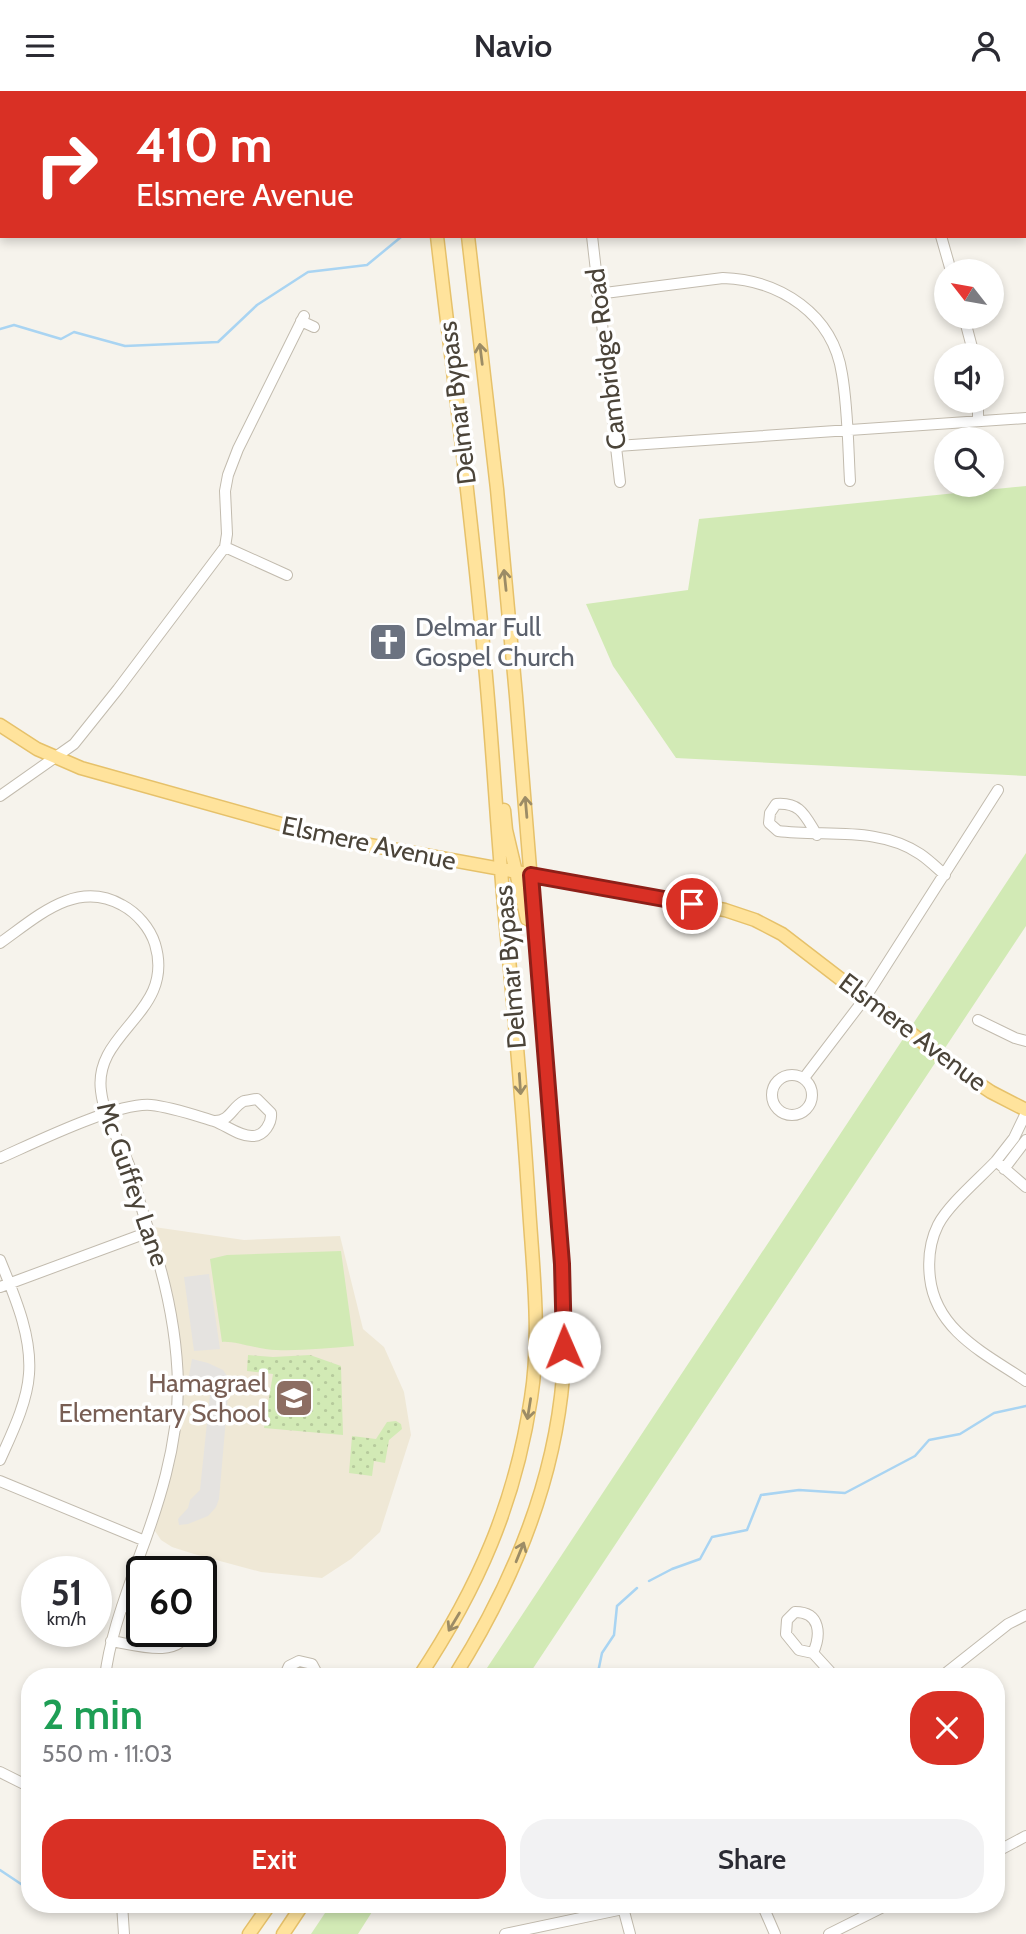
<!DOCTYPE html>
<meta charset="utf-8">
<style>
body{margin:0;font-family:Cabin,sans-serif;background:#f2f2f3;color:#2b2b33;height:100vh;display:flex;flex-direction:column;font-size:26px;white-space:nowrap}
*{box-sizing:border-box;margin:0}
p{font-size:23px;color:#7c7c81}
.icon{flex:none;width:38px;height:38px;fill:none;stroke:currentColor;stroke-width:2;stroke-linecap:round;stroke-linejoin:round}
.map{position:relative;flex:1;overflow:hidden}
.drawer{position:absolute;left:21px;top:1577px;width:984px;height:245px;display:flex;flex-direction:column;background:#fff;border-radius:28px;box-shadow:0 4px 10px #0003}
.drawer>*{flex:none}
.top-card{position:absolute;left:0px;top:0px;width:1027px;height:147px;box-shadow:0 4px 10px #0003;background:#d93025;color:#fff;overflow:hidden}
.needle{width:46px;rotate:301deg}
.tools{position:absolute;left:934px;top:168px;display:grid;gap:14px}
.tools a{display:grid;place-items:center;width:70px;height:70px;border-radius:50%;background:#fff;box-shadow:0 4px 10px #0003;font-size:35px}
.speed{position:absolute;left:21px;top:1465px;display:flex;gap:14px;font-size:35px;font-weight:700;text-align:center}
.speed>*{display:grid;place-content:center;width:91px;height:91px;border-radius:50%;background:#fff;box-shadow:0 4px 10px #0003;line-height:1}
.speed small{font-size:18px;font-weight:400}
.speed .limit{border:4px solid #111;border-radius:10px;background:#fff;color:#111}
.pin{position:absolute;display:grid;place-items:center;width:60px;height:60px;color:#fff;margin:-30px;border:4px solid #fff;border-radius:50%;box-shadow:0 2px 7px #0007}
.me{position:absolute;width:77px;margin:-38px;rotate:359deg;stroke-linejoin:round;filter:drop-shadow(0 0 5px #0008)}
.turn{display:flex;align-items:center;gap:24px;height:147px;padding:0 21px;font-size:32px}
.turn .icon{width:91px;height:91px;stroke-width:2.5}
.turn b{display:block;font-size:49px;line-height:60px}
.round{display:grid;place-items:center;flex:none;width:74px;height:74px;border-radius:28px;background:#f2f2f3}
.headline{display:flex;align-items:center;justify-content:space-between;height:119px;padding:0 21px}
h1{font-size:42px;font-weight:600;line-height:52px;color:#1e9e55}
.action{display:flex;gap:14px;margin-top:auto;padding:14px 21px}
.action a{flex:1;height:80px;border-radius:28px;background:#d93025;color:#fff;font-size:28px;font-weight:600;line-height:80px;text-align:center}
.action a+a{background:#f2f2f3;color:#2b2b33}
header{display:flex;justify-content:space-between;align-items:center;height:91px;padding:0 21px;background:#fff;font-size:32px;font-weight:600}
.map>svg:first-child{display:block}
.education{fill:#efe8d6}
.grass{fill:#d2eab5}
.park{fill:url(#park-dots)}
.parking{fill:#e5e3e0}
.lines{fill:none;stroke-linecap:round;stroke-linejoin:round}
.stream{stroke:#a9d4f2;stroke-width:2.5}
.minor-casing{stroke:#c2bbae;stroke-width:12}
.major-casing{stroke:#e6c16a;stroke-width:15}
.minor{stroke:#fff;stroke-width:10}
.major{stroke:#ffe39c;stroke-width:12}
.oneway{stroke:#9c8c66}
.route-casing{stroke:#8d1f18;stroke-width:18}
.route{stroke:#d93025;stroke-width:12}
.labels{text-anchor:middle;stroke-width:7;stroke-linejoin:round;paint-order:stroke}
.street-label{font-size:26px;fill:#4b4439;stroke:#fff}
.worship-label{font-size:26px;fill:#5b616d;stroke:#fff;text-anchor:start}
.education-label{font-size:26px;fill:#785e54;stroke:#fff;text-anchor:end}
</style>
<header><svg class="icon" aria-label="menu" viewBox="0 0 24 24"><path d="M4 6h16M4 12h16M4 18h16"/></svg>Navio<svg class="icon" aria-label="person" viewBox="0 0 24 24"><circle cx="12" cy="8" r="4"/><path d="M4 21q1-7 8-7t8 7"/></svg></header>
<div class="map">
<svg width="1026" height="1843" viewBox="0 0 1026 1843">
<defs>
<pattern id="park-dots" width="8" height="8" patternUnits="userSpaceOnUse" patternTransform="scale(1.75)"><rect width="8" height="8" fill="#d2eab5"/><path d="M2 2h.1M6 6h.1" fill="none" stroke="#b6ca9c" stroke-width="1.8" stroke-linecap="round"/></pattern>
</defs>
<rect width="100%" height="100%" fill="#f6f3ec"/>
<!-- education -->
<path class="education" d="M154,1136L244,1149L340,1145L363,1238L384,1256L404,1301L411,1344L380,1441L351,1468L322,1487L261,1481L194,1463L172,1456L161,1449L155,1440L175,1369L182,1313L180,1250L173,1206L162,1158Z"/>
<!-- grass -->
<path class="grass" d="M1026,395V685L676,667L613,575L586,513L688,499L699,428Z
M1026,762V835L528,1585L481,1586Z
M341,1160L354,1255C328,1257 301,1260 276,1259C260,1259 232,1249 222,1251L210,1168L227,1164Z
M331,1813H377L358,1843H311Z"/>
<!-- park -->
<path class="park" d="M248,1264L273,1266L310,1264L341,1275L343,1344L264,1337L273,1283L247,1280Z
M396,1330L401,1333L402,1338L389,1349L385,1372L374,1370L372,1385L349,1382L352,1345L376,1348L387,1331Z"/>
<!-- parking -->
<path class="parking" d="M209,1183L220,1258L194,1260L184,1186Z
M192,1268L208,1272L223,1279L229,1288L228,1304L219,1408L216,1416L208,1425L188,1433L179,1434L178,1428L188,1417L190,1409L200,1399L210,1303L205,1296L188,1290Z"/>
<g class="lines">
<!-- stream -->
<path class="stream" d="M0,238L14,234L61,248L74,241L125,255L218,251L257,214L308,181L367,174L401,146
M649,1490L672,1478L700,1468L712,1446L747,1439L761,1404L799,1399L845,1402L915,1365L929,1349L960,1343L994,1322L1026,1315
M597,1586L602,1562L614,1544L617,1515L637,1497
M0,1779L30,1799
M43,1813L64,1817H106"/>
<defs>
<path id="minor" d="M54,0L56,2
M280,2L301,0
M592,145L620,391
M941,145L951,180
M597,203L723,187C780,189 833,223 842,283C848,318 848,355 850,390
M964,226L974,264
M301,230L314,236
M978,330V310
M617,355L1026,327
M225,456L287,484
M0,705L74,653L118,598L225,456L227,443L225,400L228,384L238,358L304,225
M817,744C805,725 801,711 776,713L770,722L769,732L778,740C824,746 879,735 920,763C929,769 937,777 945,784
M0,852C37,826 76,788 122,814C137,822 150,837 155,853C176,922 93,940 101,1000C104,1026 119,1049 129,1074C136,1095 141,1118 149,1140C166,1190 177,1240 178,1294C178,1355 159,1413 138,1469C125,1507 110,1545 105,1586
M978,929L1015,947L1026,950
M772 1004a20 20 0 1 1 40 0a20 20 0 1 1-40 0Z
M804,987L865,907L998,699
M0,1067C34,1052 117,1011 151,1014C171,1016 194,1024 214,1030C226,1034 240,1046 253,1045C264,1045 272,1032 271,1022L257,1008C256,1008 245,1010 244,1010C232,1016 230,1030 215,1030
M996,1070L1014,1047L1026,1022
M1004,1078L1026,1049
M1026,1096L996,1070C980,1087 948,1114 938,1134C930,1150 928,1170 930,1187C936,1240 986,1263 1026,1290
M0,1169C14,1204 32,1244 29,1283C27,1312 12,1342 0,1369
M0,1196L149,1141
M0,1390L145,1450
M122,1515L142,1518
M795,1521C821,1521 821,1544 813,1562L799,1559L786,1543L787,1529Z
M111,1550C132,1553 181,1569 186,1540
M813,1562L835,1586
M284,1586L289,1575L299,1570L312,1573L319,1586
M941,1586L1008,1533L1026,1524
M0,1681L30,1696
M996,1761L1026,1745
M122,1813L124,1843
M622,1813L630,1843
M762,1813L775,1843
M505,1843L623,1818
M829,1843L889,1813"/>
<path id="major" d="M420,0V2
M449,0L450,2
M0,634L37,658L81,677L331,747L725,819L755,829L782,843L964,983L991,1001L1026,1019
M504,719L506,739L527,828
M419,1586C478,1497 515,1413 531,1307C541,1244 533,1179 529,1116C523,1022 515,929 506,836C497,745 493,654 484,564C472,424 453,285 437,145
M454,1586C512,1494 554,1394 563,1286C566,1248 563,1211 562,1173L516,605L497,398L468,145
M249,1843L270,1813
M283,1843L303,1813"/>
</defs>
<!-- minor casing -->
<use href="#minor" class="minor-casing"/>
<!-- major casing -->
<use href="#major" class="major-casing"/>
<!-- minor -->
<use href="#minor" class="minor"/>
<!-- major -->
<use href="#major" class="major"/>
</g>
<!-- one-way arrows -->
<defs><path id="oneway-shaft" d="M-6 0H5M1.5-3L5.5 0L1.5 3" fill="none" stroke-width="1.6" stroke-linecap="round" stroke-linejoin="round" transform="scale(1.75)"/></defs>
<g class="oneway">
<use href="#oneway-shaft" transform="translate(481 263) rotate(-97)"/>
<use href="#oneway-shaft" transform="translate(505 489) rotate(-96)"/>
<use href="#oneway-shaft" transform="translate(526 716) rotate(-95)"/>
<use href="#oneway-shaft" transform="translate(520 993) rotate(86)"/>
<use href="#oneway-shaft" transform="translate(529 1318) rotate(99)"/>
<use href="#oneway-shaft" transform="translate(520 1461) rotate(-68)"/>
<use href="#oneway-shaft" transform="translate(454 1531) rotate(121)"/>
</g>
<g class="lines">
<defs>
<path id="route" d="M564,1256L562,1173L531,784L692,813"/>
</defs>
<!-- route casing -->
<use href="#route" class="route-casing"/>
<!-- route -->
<use href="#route" class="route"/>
</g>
<!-- icons -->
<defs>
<symbol id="church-square" viewBox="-11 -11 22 22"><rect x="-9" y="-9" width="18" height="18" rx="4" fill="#6b7280" stroke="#fff"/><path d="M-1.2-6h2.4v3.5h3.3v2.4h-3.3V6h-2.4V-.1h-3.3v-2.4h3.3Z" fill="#fff"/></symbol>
<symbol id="school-square" viewBox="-11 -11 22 22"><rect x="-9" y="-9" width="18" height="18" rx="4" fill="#8d6e63" stroke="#fff"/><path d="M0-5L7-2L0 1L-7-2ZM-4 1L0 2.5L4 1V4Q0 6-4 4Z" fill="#fff"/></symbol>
</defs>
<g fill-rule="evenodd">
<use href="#church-square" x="366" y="529" width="44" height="44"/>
<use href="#school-square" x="272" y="1285" width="44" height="44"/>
</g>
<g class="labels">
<!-- street labels -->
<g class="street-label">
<text transform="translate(606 268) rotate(-97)" y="9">Cambridge Road</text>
<text transform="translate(457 312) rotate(-97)" y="9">Delmar Bypass</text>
<text transform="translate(369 752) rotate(12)" y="9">Elsmere Avenue</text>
<text transform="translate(510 876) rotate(-95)" y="9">Delmar Bypass</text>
<text transform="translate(913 941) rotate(37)" y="9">Elsmere Avenue</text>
<text transform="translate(133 1093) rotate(71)" y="9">Mc Guffey Lane</text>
</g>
<!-- worship labels -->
<g class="worship-label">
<text x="415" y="545">Delmar Full<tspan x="415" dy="30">Gospel Church</tspan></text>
</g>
<!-- education labels -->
<g class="education-label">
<text x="267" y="1301">Hamagrael<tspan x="267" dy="30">Elementary School</tspan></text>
</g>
</g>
</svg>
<div class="tools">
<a><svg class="needle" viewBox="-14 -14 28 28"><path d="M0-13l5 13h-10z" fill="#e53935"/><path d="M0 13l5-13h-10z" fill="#7c7c81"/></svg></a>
<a><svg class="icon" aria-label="sound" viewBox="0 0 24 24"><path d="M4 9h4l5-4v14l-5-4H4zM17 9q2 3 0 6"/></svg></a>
<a><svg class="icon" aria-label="search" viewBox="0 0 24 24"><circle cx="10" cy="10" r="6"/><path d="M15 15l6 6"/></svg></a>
</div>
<div class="speed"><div>51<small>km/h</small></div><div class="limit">60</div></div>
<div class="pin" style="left:692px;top:813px;background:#d93025"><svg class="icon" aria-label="arrive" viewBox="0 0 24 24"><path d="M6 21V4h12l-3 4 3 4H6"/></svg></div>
<svg class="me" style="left:564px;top:1256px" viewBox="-20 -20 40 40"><circle r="19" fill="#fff"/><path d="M0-13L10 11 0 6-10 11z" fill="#d93025"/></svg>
<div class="top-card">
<div class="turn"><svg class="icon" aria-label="right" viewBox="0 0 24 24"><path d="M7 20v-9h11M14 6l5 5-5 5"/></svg><div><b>410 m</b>Elsmere Avenue</div></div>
</div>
<section class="drawer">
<div class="headline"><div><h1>2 min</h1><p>550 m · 11:03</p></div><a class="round" style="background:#d93025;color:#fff"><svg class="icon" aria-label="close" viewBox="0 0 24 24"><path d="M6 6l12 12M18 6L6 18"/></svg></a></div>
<div class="action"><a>Exit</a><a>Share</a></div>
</section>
</div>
